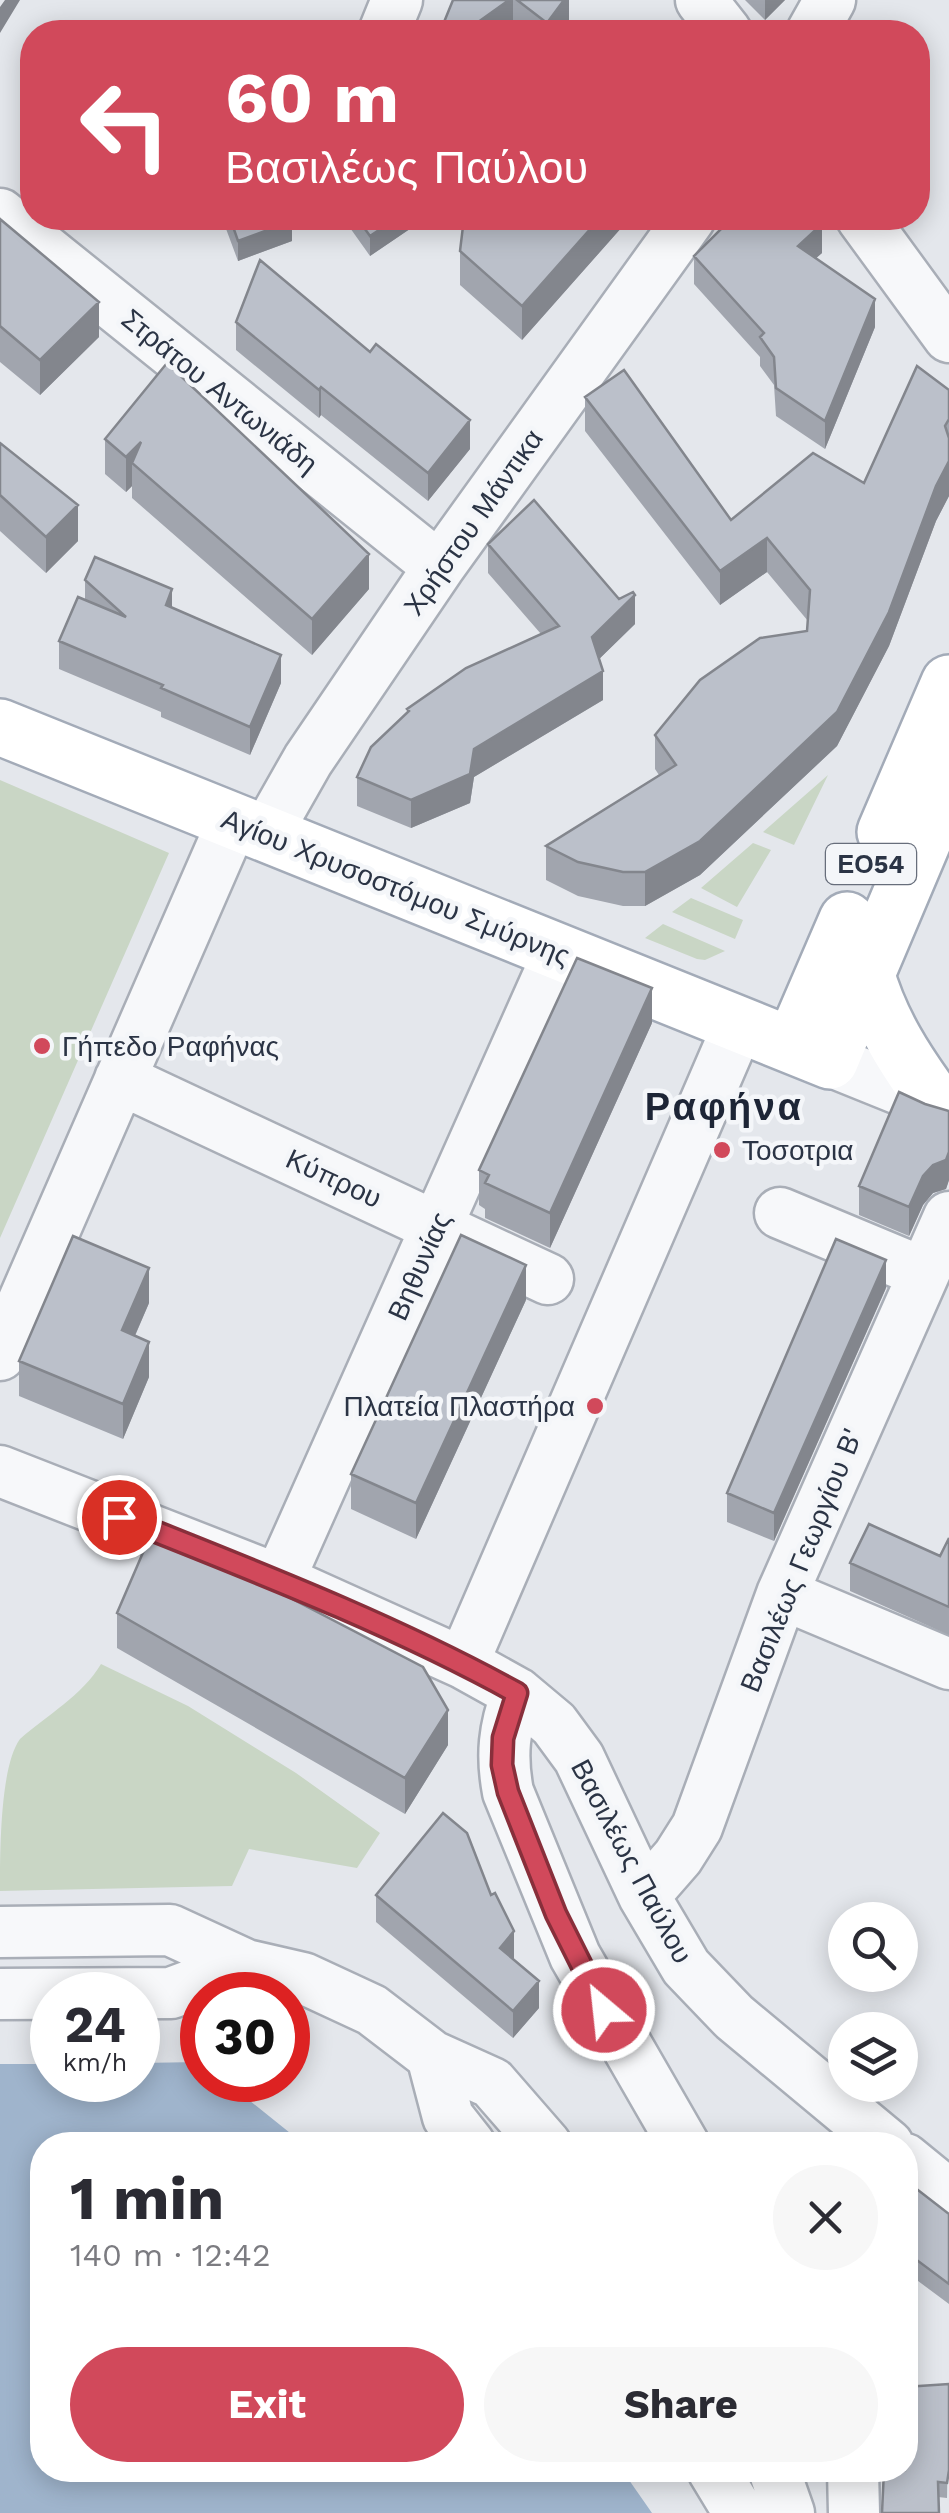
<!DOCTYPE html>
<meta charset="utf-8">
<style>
body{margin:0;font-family:"Work Sans",sans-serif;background:#f7f7f7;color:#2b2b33;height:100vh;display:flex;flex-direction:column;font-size:38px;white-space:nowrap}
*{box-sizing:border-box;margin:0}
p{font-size:32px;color:#7c7c81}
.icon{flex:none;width:55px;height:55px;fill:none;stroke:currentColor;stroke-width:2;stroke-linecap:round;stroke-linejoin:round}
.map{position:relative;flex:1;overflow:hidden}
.drawer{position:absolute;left:30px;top:2132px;width:888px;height:350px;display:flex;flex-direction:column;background:#fff;border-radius:40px;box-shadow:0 5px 25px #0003}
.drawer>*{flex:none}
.banner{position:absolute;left:20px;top:20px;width:910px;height:210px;border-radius:40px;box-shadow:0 5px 25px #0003;background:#d1495b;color:#fff;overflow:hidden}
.buttons{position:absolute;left:828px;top:1902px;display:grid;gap:20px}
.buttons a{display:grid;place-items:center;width:90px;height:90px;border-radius:50%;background:#fff;box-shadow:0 5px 25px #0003;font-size:50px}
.speed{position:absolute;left:30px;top:1972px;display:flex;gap:20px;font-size:50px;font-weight:700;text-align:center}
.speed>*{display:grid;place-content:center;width:130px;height:130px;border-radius:50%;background:#fff;box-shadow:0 5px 25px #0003;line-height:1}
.speed small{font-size:25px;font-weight:400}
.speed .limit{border:15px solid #d22;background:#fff;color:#111}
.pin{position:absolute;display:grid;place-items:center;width:85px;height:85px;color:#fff;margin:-42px;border:5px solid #fff;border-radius:50%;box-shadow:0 2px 10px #0007}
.me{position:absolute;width:110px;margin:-55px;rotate:332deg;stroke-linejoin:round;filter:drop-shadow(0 0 8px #0008)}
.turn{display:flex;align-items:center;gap:35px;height:210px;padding:0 40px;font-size:45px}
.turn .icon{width:130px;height:130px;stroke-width:2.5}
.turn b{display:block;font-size:70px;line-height:85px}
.round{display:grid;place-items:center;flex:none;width:105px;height:105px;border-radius:52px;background:#f7f7f7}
.head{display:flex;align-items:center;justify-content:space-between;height:170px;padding:0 40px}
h1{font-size:60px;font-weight:700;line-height:75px}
.primary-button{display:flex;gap:20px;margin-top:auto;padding:20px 40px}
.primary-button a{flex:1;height:115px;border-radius:60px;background:#d1495b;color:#fff;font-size:40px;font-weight:700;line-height:115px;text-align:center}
.primary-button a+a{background:#f7f7f7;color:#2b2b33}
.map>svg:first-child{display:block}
.green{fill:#c9d6c5}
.water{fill:#9fb4cc}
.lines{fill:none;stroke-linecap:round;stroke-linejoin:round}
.minor-casing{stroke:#a9aeb7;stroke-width:55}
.major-casing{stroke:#a3abb8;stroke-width:60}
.minor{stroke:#f7f8fa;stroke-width:50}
.major{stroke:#fff;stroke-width:55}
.wall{fill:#a1a5ae}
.shaded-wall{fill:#83868d}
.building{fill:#bbc0ca;stroke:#83868d;stroke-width:2.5}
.route-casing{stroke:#882f3b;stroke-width:25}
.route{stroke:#d1495b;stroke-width:18}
.poi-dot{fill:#d1495b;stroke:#f4f6f9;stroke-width:4}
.labels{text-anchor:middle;stroke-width:9;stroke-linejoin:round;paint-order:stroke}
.shield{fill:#f4f6f9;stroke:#676e7b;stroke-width:2.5}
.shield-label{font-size:25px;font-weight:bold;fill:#2b3445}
.street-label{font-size:28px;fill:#2b3445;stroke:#f4f6f9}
.poi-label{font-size:28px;fill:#2b3445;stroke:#f4f6f9;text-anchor:start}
.district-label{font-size:38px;font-weight:bold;letter-spacing:2.5px;fill:#1d2536;stroke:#f4f6f9}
</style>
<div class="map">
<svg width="949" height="2513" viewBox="0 0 949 2513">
<rect width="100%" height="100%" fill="#e4e7ec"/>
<!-- green -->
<path class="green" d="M828,775L794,845L763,832Z
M0,780L169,853L0,1238Z
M753,843L771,850L737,907L701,888Z
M691,898L743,920L735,939L672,912Z
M663,924L725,951L705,960L697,959L645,938Z
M101,1664L188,1706L296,1773L380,1833L357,1868L249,1849L232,1886L0,1891C0,1852 0,1766 20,1739C47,1715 82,1696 101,1664Z"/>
<!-- water -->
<path class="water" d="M201,2062L202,2080H224L305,2145H42V2470H622L652,2513H0V2064H52V2080H138V2063Z"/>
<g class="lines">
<defs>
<path id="minor" d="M701,0L726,32
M384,32L397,0
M812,32L830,0
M0,214L439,567
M862,218L949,337
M266,834L308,760L439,567L690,218
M830,1061L949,1109
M120,1079L548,1279
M780,1213L924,1273
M0,1355L233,821
M0,1471L279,1580L463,1663L517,1693L554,1724L579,1758L644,1896L686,1967L734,2017L888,2145
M279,1580L559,952
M782,1594L949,1664
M463,1663L739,1024
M517,1693C504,1728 501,1755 508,1792L575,1956L684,2145
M644,1896L678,1857L697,1827L782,1594L949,1217
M0,1932L170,1930L246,1965L303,1978L372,2010L432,2056L492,2083L546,2145
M0,1994L171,1993L246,1965
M432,2056L448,2117L470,2145
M905,2159L949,2195
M713,2470L739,2513
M774,2470L789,2513
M853,2470L854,2513"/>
<path id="major" d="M0,727L830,1061L949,780
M885,832L949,683
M866,972C880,1022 906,1062 937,1104
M793,1045L847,920"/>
</defs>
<!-- minor casing -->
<use href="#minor" class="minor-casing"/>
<!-- major casing -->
<use href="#major" class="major-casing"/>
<!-- minor -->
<use href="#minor" class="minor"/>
<!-- major -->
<use href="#major" class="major"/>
</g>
<!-- wall -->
<path class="wall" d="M453,0H569V28L565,32H515L513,31L511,32H440Z
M745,0H785L765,20Z
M222,218H291L292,241L238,261Z
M343,218H426L370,256Z
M630,218L522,340L460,285V251Z
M0,219L99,337L40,395L0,362Z
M822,253L816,258L875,327L825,449L776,416L774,385L760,366V357L694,284V256Z
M236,322L470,449L428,501L321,415L319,418L236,350Z
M949,390V496L936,521L889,646L837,746L700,875L645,906H623L578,896L546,880V846L659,775L655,769V735L807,631L808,621L767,572L720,605L585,431V397L731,520L864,483Z
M105,439L369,589L312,655L132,498V486L126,492L105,474Z
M0,443L78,541L46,573L0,531Z
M488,544L635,624L599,659L603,700L474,777L470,803L411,828L357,806V777L407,713V709L541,634L488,573Z
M85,580L172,608L281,683L250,755L161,717V712L59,669V641L85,600Z
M652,1023L550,1248L485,1218V1209L479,1205V1170Z
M925,1104L949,1111V1180L946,1189L933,1193L923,1205L909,1236L859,1215V1186Z
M886,1288L774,1541L727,1522V1493Z
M526,1300L416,1539L351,1509V1474Z
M149,1303L135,1336L149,1377L123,1439L19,1396V1361Z
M949,1538V1635L850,1591V1563L940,1556Z
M117,1613L448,1745L405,1814L117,1648Z
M376,1895L514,1958L513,1959L539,2008L513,2038L376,1922Z
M905,2180L949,2214V2304L914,2278L905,2264Z
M949,2384L947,2498L938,2497L882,2472L881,2470H905Z"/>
<!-- shaded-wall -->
<path class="shaded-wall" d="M5,0H20L0,33V7Z
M509,0H513V31L511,32H467V30Z
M564,0H569V28L565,32H547V23Z
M765,0H785L765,20Z
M397,218H426L370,256V236Z
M600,218H630L522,340V306Z
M292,221V241L238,261V241Z
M822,224V253L798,274V246Z
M875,299V327L825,449V421Z
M99,302V337L40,395V360Z
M321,387V415L319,418V390Z
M470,420V449L428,501V473Z
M141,442L132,463V486L126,492V457Z
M949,461V496L936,521L889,646L837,746L700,875L645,906V872L936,486Z
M78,505V541L46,573V537Z
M767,538V572L720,605V571Z
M369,554V589L312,655V619Z
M172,589V617L166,605Z
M635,595V624L592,666V637Z
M281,655V683L250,755V727Z
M603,671V700L474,777L470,803L411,828V800L474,749Z
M652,988V1023L550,1248V1213Z
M949,1152V1180L946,1189L933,1193L923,1205L909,1236V1207L923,1176L933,1165Z
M886,1260V1288L774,1541V1513Z
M526,1265V1300L416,1539V1503Z
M149,1268V1303L122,1365V1330Z
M149,1342V1377L123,1439V1404Z
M448,1710V1745L405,1814V1778Z
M514,1931V1958L500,1975V1948Z
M539,1981V2008L513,2038V2011Z"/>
<!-- building -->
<path class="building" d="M453,0H509L467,30L470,32H440Z
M517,0H564L547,23Z
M654,25L662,32H647Z
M230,218H291L292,221L238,241Z
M357,218H397L370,236Z
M464,218H600L522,306L460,251Z
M732,218H818L822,224L798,246L875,299L825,421L776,388L774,357L760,337L764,333L694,256Z
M0,219L99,302L40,360L0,326Z
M260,260L370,352L376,344L470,420L428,473L321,387L319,390L236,322Z
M167,363L369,554L312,619L132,463L141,442L126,457L105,439Z
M917,366L949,390V419L945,426L949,438V461L936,486L889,612L837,712L700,841L645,872H623L578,862L546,846L676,765L655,735L700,680L760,638L807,631L810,590L767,538L720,571L585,397L624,370L731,520L813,453L864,483Z
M0,443L78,505L46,537L0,495Z
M534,500L619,599L633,592L635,595L592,637L603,671L474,749L470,774L411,800L357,777L371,747L409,711L407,709L466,668L559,626L488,544Z
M95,557L172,589L166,605L281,655L250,727L161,688L163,685L59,641L78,597L126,617L85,580Z
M577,958L652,988L550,1213L485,1183L489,1175L479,1170Z
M899,1092L925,1104L949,1111V1152L946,1160L933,1165L923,1176L909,1207L859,1186Z
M461,1235L526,1265L416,1503L351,1474Z
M73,1236L149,1268L122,1330L149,1342L123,1404L19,1361Z
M836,1239L886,1260L774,1513L727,1493Z
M869,1524L940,1556L949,1538V1607L850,1563Z
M154,1527L423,1667L448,1710L405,1778L117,1613Z
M443,1813L467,1833L491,1895L495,1893L514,1931L500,1948L539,1981L513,2011L376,1895Z
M852,2138L861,2145H851L848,2141Z
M905,2180L949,2214V2284L914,2258L905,2244Z
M949,2384V2470L947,2483L938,2482L939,2513H882L884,2470H905V2387Z"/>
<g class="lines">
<defs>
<path id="route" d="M119,1517C254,1571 390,1623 517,1693L503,1738L502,1765L508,1792L556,1914L604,2010"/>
</defs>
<!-- route casing -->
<use href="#route" class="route-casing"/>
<!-- route -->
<use href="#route" class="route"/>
</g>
<!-- markers -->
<g class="poi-dot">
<circle cx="42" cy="1046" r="10"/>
<circle cx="722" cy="1150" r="10"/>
<circle cx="595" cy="1406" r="10"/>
</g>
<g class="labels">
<!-- shield labels -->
<rect class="shield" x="826" y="844" width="90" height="40" rx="8"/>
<g class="shield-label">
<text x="871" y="873">ΕΟ54</text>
</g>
<!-- street labels -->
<g class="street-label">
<text transform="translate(220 391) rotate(39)" y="10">Στράτου Αντωνιάδη</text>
<text transform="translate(473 522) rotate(-55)" y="10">Χρήστου Μάντικα</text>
<text transform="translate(396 887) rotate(22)" y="10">Αγίου Χρυσοστόμου Σμύρνης</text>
<text transform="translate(334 1178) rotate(25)" y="10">Κύπρου</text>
<text transform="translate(419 1266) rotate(-66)" y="10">Βηθυνίας</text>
<text transform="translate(801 1560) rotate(-68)" y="10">Βασιλέως Γεωργίου Β'</text>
<text transform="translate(632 1861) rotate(62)" y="10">Βασιλέως Παύλου</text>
</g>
<!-- poi labels -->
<g class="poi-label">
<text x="62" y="1056">Γήπεδο Ραφήνας</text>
<text x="742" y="1160">Τοσοτρια</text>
<text x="575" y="1416" text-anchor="end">Πλατεία Πλαστήρα</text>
</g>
<!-- district labels -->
<g class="district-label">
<text x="724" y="1120">Ραφήνα</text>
</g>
</g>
</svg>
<div class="buttons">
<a><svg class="icon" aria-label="search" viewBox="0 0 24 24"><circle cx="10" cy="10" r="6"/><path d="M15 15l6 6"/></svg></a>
<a><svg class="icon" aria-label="layers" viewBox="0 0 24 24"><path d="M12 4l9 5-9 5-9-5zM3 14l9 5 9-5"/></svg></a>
</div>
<div class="speed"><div>24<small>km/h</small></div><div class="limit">30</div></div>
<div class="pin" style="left:119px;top:1517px;background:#d93025"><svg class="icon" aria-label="arrive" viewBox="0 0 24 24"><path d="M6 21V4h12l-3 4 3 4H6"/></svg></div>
<svg class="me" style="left:604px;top:2010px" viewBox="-20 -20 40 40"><circle r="17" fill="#d1495b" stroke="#fff" stroke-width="3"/><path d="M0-11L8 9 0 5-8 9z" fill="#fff"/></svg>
<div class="banner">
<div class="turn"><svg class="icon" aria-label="left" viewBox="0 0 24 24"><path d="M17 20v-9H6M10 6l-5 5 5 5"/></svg><div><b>60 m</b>Βασιλέως Παύλου</div></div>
</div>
<section class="drawer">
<div class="head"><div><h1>1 min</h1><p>140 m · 12:42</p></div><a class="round"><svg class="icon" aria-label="close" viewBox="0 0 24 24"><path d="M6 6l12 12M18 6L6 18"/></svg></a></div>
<div class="primary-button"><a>Exit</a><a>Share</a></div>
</section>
</div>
